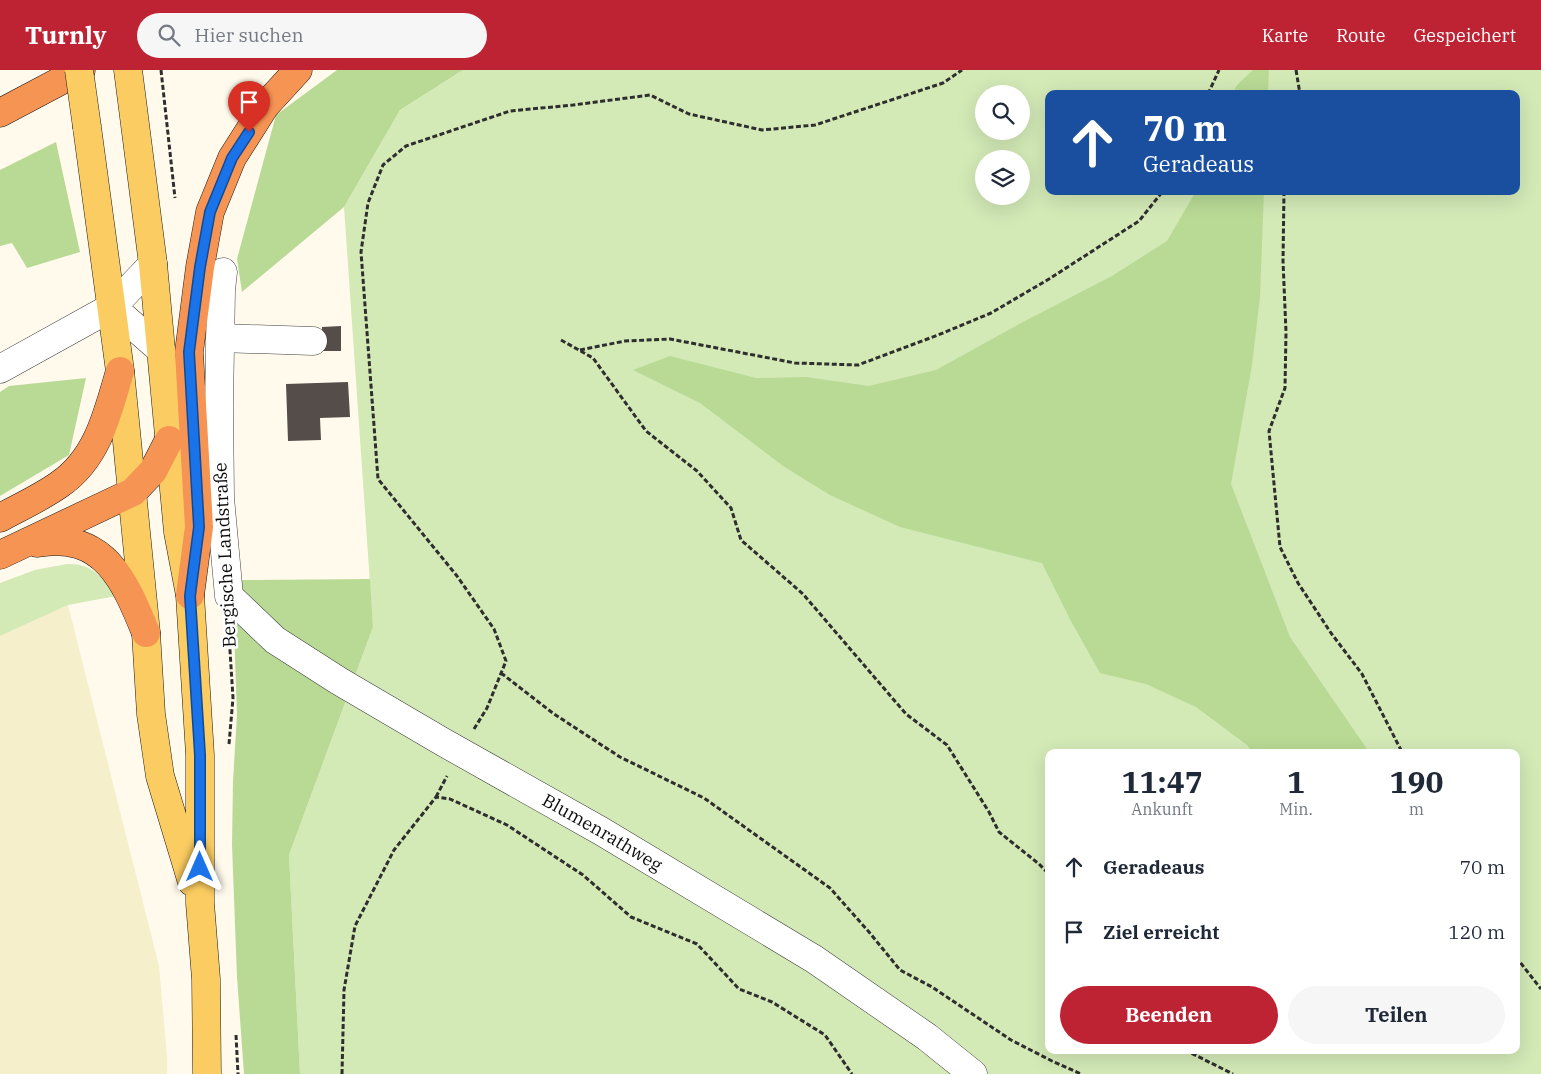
<!DOCTYPE html>
<html lang="de">
<meta charset="utf-8">
<style>
body{margin:0;font-family:"IBM Plex Serif",serif;background:#f6f6f7;color:#1f2937;height:100vh;display:flex;flex-direction:column;font-size:19px;white-space:nowrap}
*{box-sizing:border-box;margin:0}
p{font-size:16px;color:#747a83}
.icon{flex:none;width:28px;height:28px;fill:none;stroke:currentColor;stroke-width:2;stroke-linecap:round;stroke-linejoin:round}
.map{position:relative;flex:1;overflow:hidden}
.side{position:absolute;left:1045px;top:679px;width:475px;height:305px;display:flex;flex-direction:column;background:#fff;border-radius:10px;box-shadow:0 5px 20px #0002}
.side>*{flex:none}
.top-card{position:absolute;left:1045px;top:20px;width:475px;height:105px;border-radius:10px;box-shadow:0 5px 20px #0002;background:#1a4fa0;color:#fff;overflow:hidden}
.tools{position:absolute;left:975px;top:15px;display:grid;gap:10px}
.tools a{display:grid;place-items:center;width:55px;height:55px;border-radius:50%;background:#fff;box-shadow:0 5px 20px #0002;font-size:25px}
.pin{position:absolute;display:grid;place-items:center;width:42px;height:42px;color:#fff;margin:-51px -21px;border-radius:50% 50% 50% 0;rotate:-45deg;box-shadow:0 0 5px #0007}
.pin .icon{rotate:45deg}
.me{position:absolute;width:55px;margin:-28px;rotate:0deg;stroke-linejoin:round;filter:drop-shadow(0 0 4px #0008)}
.turn{display:flex;align-items:center;gap:18px;height:105px;padding:0 15px;font-size:22px}
.turn .icon{width:65px;height:65px;stroke-width:2.5}
.turn b{display:block;font-size:35px;line-height:42px}
.eta{display:flex;justify-content:space-evenly;align-items:center;height:85px;text-align:center}
.eta b{font-size:30px;font-weight:700;line-height:35px}
.action{display:flex;gap:10px;margin-top:auto;padding:10px 15px}
.action a{flex:1;height:58px;border-radius:30px;background:#be2333;color:#fff;font-size:20px;font-weight:700;line-height:58px;text-align:center}
.action a+a{background:#f6f6f7;color:#1f2937}
ul{padding:0;list-style:none}
li{display:flex;align-items:center;gap:15px;height:65px;padding:0 15px}
li div{flex:1}
li b{display:block;font-size:19px}
li em{font-style:normal}
header{display:flex;align-items:center;gap:30px;box-sizing:border-box;height:70px;padding:0 25px;background:#be2333;color:#fff}
header strong{font-size:24px}
nav{display:flex;gap:28px;margin-inline-start:auto;font-size:18px}
.search{width:350px;height:45px;background:#f6f6f7;display:flex;align-items:center;gap:12px;box-sizing:border-box;padding:0 18px;border-radius:28px;color:#747a83;font-size:19px}
.map>svg:first-child{display:block}
.farmland{fill:#f5efcc}
.green{fill:#d3e9b6;fill-rule:evenodd}
.forest{fill:#b8da95}
.building{fill:#554d49}
.lines{fill:none;stroke-linecap:round;stroke-linejoin:round}
.minor-casing{stroke:#3f3f3f;stroke-width:29}
.major-casing{stroke:#1d1d1d;stroke-width:29}
.highway-casing{stroke:#1d1d1d;stroke-width:29}
.path{stroke:#2e2e2e;stroke-width:3;stroke-dasharray:5 2.5;stroke-linecap:butt}
.minor{stroke:#fff;stroke-width:28}
.major{stroke:#facc61;stroke-width:28}
.highway{stroke:#f69453;stroke-width:28}
.major-bridge-casing{stroke:#1d1d1d;stroke-width:29;stroke-linecap:butt}
.major-bridge{stroke:#facc61;stroke-width:28}
.route-casing{stroke:#114b97;stroke-width:12}
.route{stroke:#1a73e8;stroke-width:9}
.labels{text-anchor:middle;stroke-width:5;stroke-linejoin:round;paint-order:stroke}
.street-label{font-size:18px;fill:#0c0c0c;stroke:#fff}
</style>
<header>
<strong>Turnly</strong>
<div class="search"><svg class="icon" aria-label="search" viewBox="0 0 24 24"><circle cx="10" cy="10" r="6"/><path d="M15 15l6 6"/></svg>Hier suchen</div>
<nav><a>Karte</a><a>Route</a><a>Gespeichert</a></nav>
</header>
<div class="map">
<svg width="1541" height="1004" viewBox="0 0 1541 1004">
<rect width="100%" height="100%" fill="#fffaec"/>
<!-- farmland -->
<path class="farmland" d="M68,535L159,896L167,986V1004H0V566Z"/>
<!-- green -->
<path class="green" d="M463,0H1541V1004H300L289,785L373,557L344,137L400,40ZM984,24H1021V61H984ZM1049,24H1516V121H1049ZM984,89H1021V126H984ZM1049,682H1516V980H1049Z
M67,494C92,493 102,507 116,526L68,535L0,566V513L35,500Z"/>
<!-- forest -->
<path class="forest" d="M337,0H463L400,40L344,137L242,222L237,189L276,45Z
M1253,0H1269L1268,24H1232L1237,15Z
M56,72L80,182L27,198L12,173L0,176V100Z
M1196,121H1264L1260,227L1252,295L1231,414L1290,567L1369,682H1252L1247,675L1196,637L1146,614L1100,603L1071,551L1042,493L900,457L830,425L783,396L700,333L633,300L670,286L756,308L806,307L869,316L936,300L1021,253L1112,206L1167,171Z
M86,308L69,385L0,426V322L9,316Z
M370,509L373,557L289,785L300,1004H244L237,907L232,775L233,711L237,645L234,560L242,510Z"/>
<!-- building -->
<path class="building" d="M341,256V281H322V257Z
M348,312L350,347L320,348L321,370L288,371L286,314Z"/>
<g class="lines">
<defs>
<g id="minor">
<path id="s1" d="M223,202L221,220L219,335L220,428L229,526L275,570L339,611L443,672L601,761L814,889L927,967L973,1004"/>
<path d="M112,237L161,280"/>
<path d="M220,268L313,271"/>
<path d="M0,299L112,237L153,194"/>
</g>
<path id="major" d="M128,0L153,194L178,462L190,525L200,685V833L206,909L207,1004
M87,57L120,301L146,563L151,644L160,706L192,812"/>
<path id="highway" d="M0,43L81,0
M0,448C20,437 42,427 60,414C98,388 108,342 120,301
M37,473C104,461 125,511 146,563
M0,485L133,422L153,401L169,370
M190,525L199,457L189,282L200,197L210,142L232,88L265,36L298,0"/>
</defs>
<!-- minor casing -->
<use href="#minor" class="minor-casing"/>
<!-- major casing -->
<use href="#major" class="major-casing"/>
<!-- highway casing -->
<use href="#highway" class="highway-casing"/>
<!-- path -->
<path class="path" d="M161,0L175,128
M1296,0L1300,24
M1208,24L1219,0
M1284,121L1283,191L1286,262L1285,318L1269,361L1280,477L1298,513L1331,563L1362,604L1402,682
M561,270L593,288L646,361L697,401L731,438L741,470L803,524L906,644L947,675L989,742L999,762L1039,794L1049,804
M580,280L625,271L670,269L795,293L858,295L938,265L991,243L1049,209L1139,151L1163,121
M501,603L554,644L620,687L704,728L830,818L869,862L900,900L932,917L1011,970L1052,991L1081,1004
M474,659L487,638L506,591L494,559L457,506L378,409L361,182L368,133L383,95L406,76L510,41L573,35L650,25L689,44L762,60L815,55L943,13L962,0
M229,674L233,628L229,565
M436,727L447,706
M1516,887L1541,919
M236,965L238,1004
M1185,980L1233,1004
M342,1004L344,920L355,856L394,780L436,727L450,729L507,755L583,805L631,847L697,874L739,919L772,932L825,965L852,1004"/>
<!-- minor -->
<use href="#minor" class="minor"/>
<!-- major -->
<use href="#major" class="major"/>
<!-- highway -->
<use href="#highway" class="highway"/>
<defs>
<path id="major-bridge" d="M79,0L87,57"/>
</defs>
<!-- major-bridge casing -->
<use href="#major-bridge" class="major-bridge-casing"/>
<!-- major-bridge -->
<use href="#major-bridge" class="major-bridge"/>
</g>
<g class="lines">
<defs>
<path id="route" d="M200,797V685L190,526L199,457L189,282L200,197L210,142L232,88L249,62"/>
</defs>
<!-- route casing -->
<use href="#route" class="route-casing"/>
<!-- route -->
<use href="#route" class="route"/>
</g>
<g class="labels">
<!-- street labels -->
<g class="street-label">
<text transform="translate(225 485) rotate(-93)" y="6">Bergische Landstraße</text>
<text dy="6" stroke="none"><textPath href="#s1" startOffset="768">Blumenrathweg</textPath></text>
</g>
</g>
</svg>
<div class="tools">
<a><svg class="icon" aria-label="search" viewBox="0 0 24 24"><circle cx="10" cy="10" r="6"/><path d="M15 15l6 6"/></svg></a>
<a><svg class="icon" aria-label="layers" viewBox="0 0 24 24"><path d="M12 4l9 5-9 5-9-5zM3 14l9 5 9-5"/></svg></a>
</div>
<div class="pin" style="left:249px;top:62px;background:#d93025"><svg class="icon" aria-label="arrive" viewBox="0 0 24 24"><path d="M6 21V4h12l-3 4 3 4H6"/></svg></div>
<svg class="me" style="left:200px;top:797px" viewBox="-20 -20 40 40"><path d="M0-17L14 15 0 8-14 15z" fill="#1a73e8" stroke="#fff" stroke-width="4"/></svg>
<div class="top-card">
<div class="turn"><svg class="icon" aria-label="ahead" viewBox="0 0 24 24"><path d="M12 20V5M6 11l6-6 6 6"/></svg><div><b>70 m</b>Geradeaus</div></div>
</div>
<section class="side">
<div class="eta">
<div><b>11:47</b><p>Ankunft</p></div>
<div><b>1</b><p>Min.</p></div>
<div><b>190</b><p>m</p></div>
</div>
<ul>
<li><svg class="icon" aria-label="ahead" viewBox="0 0 24 24"><path d="M12 20V5M6 11l6-6 6 6"/></svg><div><b>Geradeaus</b></div><em>70 m</em></li>
<li><svg class="icon" aria-label="arrive" viewBox="0 0 24 24"><path d="M6 21V4h12l-3 4 3 4H6"/></svg><div><b>Ziel erreicht</b></div><em>120 m</em></li>
</ul>
<div class="action"><a>Beenden</a><a>Teilen</a></div>
</section>
</div>
